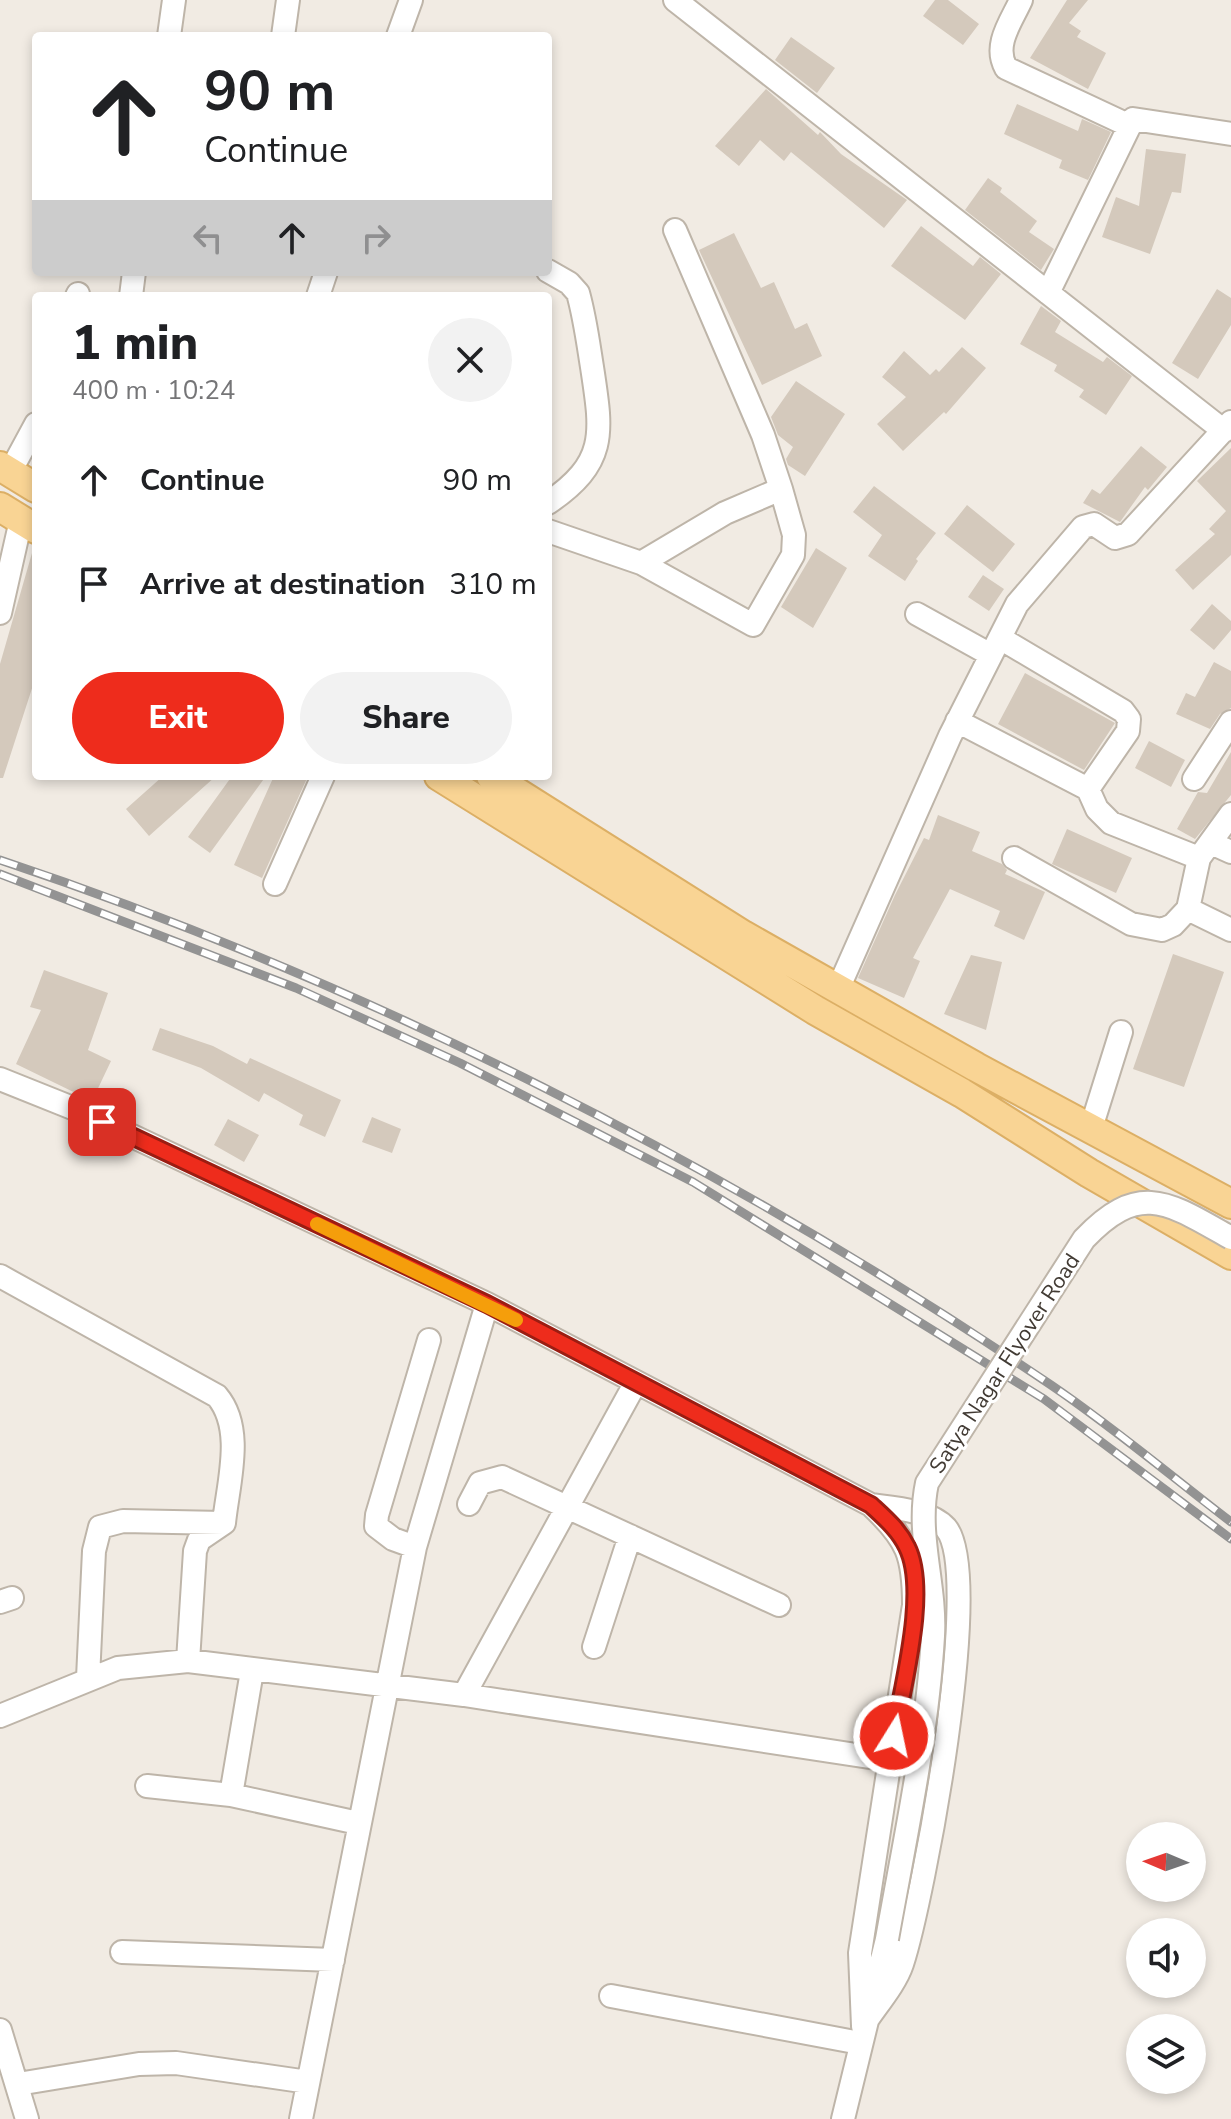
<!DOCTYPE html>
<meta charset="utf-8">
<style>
body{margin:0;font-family:"Nunito Sans",sans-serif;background:#f2f2f2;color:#202124;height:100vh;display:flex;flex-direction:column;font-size:30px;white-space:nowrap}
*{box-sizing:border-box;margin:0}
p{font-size:26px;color:#757577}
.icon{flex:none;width:44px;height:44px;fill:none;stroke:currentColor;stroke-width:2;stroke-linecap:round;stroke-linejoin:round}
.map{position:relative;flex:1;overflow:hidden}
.panel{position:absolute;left:32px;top:292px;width:520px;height:488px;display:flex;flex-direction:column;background:#fff;border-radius:8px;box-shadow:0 4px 12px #0003}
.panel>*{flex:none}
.banner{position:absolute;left:32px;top:32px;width:520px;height:244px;border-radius:8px;box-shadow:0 4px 12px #0003;background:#fff;color:#202124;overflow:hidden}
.needle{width:52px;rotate:272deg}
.buttons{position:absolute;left:1126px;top:1822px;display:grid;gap:16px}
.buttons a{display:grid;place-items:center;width:80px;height:80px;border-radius:50%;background:#fff;box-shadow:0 4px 12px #0003;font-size:40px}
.pin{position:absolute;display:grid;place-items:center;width:68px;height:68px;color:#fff;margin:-34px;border-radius:16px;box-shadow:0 4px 12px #0006}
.me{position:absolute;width:88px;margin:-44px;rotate:10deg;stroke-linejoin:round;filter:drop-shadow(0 0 6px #0008)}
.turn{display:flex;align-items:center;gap:28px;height:168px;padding:0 40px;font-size:36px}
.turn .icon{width:104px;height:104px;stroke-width:2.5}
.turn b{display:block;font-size:56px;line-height:68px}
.lanes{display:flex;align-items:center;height:76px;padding:0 40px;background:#0003;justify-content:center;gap:40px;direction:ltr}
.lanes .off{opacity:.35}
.round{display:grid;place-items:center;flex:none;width:84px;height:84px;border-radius:42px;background:#f2f2f2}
.overview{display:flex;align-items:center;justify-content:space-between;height:136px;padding:0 40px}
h1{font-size:48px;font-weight:800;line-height:60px}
.primary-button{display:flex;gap:16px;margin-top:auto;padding:16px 40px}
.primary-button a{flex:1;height:92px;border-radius:48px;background:#ee2c1c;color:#fff;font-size:32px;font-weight:800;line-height:92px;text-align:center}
.primary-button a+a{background:#f2f2f2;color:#202124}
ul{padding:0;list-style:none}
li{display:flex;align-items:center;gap:24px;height:104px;padding:0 40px}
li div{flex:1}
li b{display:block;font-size:30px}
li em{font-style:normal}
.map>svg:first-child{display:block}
.building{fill:#d4c9bc}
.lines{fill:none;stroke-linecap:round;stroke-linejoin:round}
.minor-casing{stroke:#beb5a9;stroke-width:26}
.major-casing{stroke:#dcaf65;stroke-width:32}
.minor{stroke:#fff;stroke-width:22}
.major{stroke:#f9d494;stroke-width:28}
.rail-casing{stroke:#939393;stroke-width:9}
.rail{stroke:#fff;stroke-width:6;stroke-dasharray:18;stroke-linecap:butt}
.minor-bridge-casing{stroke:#beb5a9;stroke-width:26;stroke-linecap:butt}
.minor-bridge{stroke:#fff;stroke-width:22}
.route-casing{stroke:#9b1d12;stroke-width:20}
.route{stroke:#ee2c1c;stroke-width:14}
.slow{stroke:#f59e0b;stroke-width:14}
.labels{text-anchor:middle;stroke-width:6;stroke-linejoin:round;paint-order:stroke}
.street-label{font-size:22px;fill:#423b34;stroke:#fff}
</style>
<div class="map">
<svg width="1231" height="2119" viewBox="0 0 1231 2119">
<rect width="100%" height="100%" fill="#f1ebe3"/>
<!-- building -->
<path class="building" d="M935,0H948L979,24L963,45L923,16Z
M1067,0H1088L1069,23L1081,31L1077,37L1106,53L1088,89L1030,58Z
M791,37L835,68L817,93L775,60Z
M766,89L818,135L820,132L841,154L907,200L884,228L791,152L784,161L760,140L739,166L715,146Z
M1017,104L1078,131L1082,119L1111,132L1088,180L1059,168L1062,160L1004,134Z
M1146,149L1186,154L1181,193L1172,192L1150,254L1102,237L1116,197L1139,206Z
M988,178L1002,188L1000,192L1037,221L1029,232L1054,249L1041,270L965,210Z
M921,226L973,266L980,257L1001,274L965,320L891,266Z
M734,233L761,288L774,282L795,329L807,323L822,356L762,385L699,250Z
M1217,289L1231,298V325L1198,379L1172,363Z
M1041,306L1061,321L1055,332L1103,362L1107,357L1132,376L1106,415L1079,397L1084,390L1054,371L1057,365L1020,344Z
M962,347L986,368L946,414L944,412L903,451L877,424L906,397L882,377L904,351L930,375L936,369L939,372Z
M796,381L845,414L805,476L788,465L786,459L793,447L778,435L771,417Z
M1141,446L1167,467L1148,490L1145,487L1120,522L1083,503L1092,489L1100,494Z
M1231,448V555L1193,590L1175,570L1215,534L1209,529L1226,511L1197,481Z
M874,486L936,533L916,559L918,561L905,581L868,556L882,535L853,512Z
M967,505L1015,544L993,572L944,534Z
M816,548L847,568L813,628L781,607Z
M32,553H36V676L3,778H0V664Z
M983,575L1004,589L989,611L968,597Z
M1212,604L1231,621V630L1214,650L1190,630Z
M1214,662L1231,671V708L1220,714L1210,729L1176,714L1186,693L1195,697Z
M1025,673L1115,723L1084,770L998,724Z
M1149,741L1185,760L1171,787L1135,768Z
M1231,752V795L1195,839L1177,829L1198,792L1207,793Z
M163,776H216L149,836L126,809Z
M232,776H266L210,853L188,837Z
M274,776H308L262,878L234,865Z
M938,815L980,832L972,851L1002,864L1007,870L1005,874L1045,892L1024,940L994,926L1000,911L950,889L913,958L920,961L904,998L858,978L895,895L924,838L929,840Z
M1067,829L1132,858L1116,893L1052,864Z
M1173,954L1224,972L1184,1087L1133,1069Z
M971,955L1002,962L986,1030L944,1014Z
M44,970L108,993L88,1050L111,1061L92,1101L16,1064L41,1010L30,1007Z
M160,1028L213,1046L247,1064L250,1058L341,1100L325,1137L299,1125L303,1115L264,1093L259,1102L201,1068L152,1050Z
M372,1117L401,1129L392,1153L362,1142Z
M228,1119L259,1135L244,1162L214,1145Z"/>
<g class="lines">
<defs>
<path id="minor" d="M675,0L1224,431
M1021,0C1011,22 993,45 1006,68L1130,126
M169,36L174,0
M283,36L288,0
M398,36L411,0
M548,271L569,283L578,293C585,318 588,342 592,367C602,433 608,462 548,503
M1048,293L1133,119L1231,134
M77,296L78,294
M131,296L134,272
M318,296L326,272
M10,472L36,424
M548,531L641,563L753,625L793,555L794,535L781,489
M641,563L725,513L781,489L763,435L675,230
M0,613L21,520
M917,614L991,655
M1000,638L1123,711L1129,719L1128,731L1088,789
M957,721L1088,789L1097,809L1111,823L1199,858
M1194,779L1231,722
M1211,843L1231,852
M1014,858L1131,924L1162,930L1173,925L1188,909L1199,858L1231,814
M275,884L323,776
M1188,909L1231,930
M838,989L950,736L1017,604L1083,527L1094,524L1115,538L1128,534L1231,422
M0,1079L75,1109L487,1304L871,1505C908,1540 914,1556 914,1605L860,1953L863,2026
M1091,1128L1121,1032
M0,1276L217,1396C245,1429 228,1483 224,1523L199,1540L195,1551L188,1661
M469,1504L480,1483L502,1477L779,1605
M415,1547L393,1539L376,1526L377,1515L429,1340
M0,1602L12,1598
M594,1647L630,1536
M88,1678L94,1551L100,1527L123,1521L223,1523
M464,1695L636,1382
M0,1716L118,1668L188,1661L464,1695L889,1760
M147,1786L231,1795L358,1823
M231,1795L252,1671
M122,1952L333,1960
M611,1996L860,2043
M863,2026C875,2007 895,1985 902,1964C923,1900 985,1575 946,1528C930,1510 894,1508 871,1505
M0,2030L27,2119
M18,2084L139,2064L176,2063L308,2082
M301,2119L415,1547L487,1304
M843,2119L887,1939"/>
<path id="major" d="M0,466L36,488
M0,507L36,529
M439,776L815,1010L962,1093L1089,1173L1231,1255
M491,776L743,935L976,1067L1231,1204"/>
</defs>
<!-- minor casing -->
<use href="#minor" class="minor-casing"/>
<!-- major casing -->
<use href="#major" class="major-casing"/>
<!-- minor -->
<use href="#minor" class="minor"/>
<!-- major -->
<use href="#major" class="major"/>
<defs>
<path id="rail" d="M0,860C366,982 732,1169 1051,1385C1113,1427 1171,1476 1231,1522
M0,874L296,988L460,1063L693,1182L1044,1399L1231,1539"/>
</defs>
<!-- rail casing -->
<use href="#rail" class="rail-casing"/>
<!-- rail -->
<use href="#rail" class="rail"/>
<defs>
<path id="minor-bridge" d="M887,1939C905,1838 927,1738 933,1636C936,1584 916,1535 927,1483L1084,1239C1140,1180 1169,1203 1231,1238"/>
</defs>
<!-- minor-bridge casing -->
<use href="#minor-bridge" class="minor-bridge-casing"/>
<!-- minor-bridge -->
<use href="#minor-bridge" class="minor-bridge"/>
</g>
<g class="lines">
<defs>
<path id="route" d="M102,1122L487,1304L871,1505C885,1518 899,1530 907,1547C929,1591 902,1687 894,1736"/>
</defs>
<!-- route casing -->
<use href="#route" class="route-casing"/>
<!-- route -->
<use href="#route" class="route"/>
<!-- slow -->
<path class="slow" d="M317,1224L516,1320"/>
</g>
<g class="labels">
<!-- street labels -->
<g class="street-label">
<text transform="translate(1004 1363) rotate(-57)" y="8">Satya Nagar Flyover Road</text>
</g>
</g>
</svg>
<div class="buttons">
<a><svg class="needle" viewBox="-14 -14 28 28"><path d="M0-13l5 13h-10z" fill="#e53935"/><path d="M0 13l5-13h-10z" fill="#757577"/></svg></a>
<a><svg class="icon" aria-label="sound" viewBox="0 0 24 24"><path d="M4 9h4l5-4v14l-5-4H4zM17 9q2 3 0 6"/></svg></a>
<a><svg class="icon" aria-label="layers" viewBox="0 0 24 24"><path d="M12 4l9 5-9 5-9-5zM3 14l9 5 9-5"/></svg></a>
</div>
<div class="pin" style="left:102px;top:1122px;background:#d93025"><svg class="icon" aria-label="arrive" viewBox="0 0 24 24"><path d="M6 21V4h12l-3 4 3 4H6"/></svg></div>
<svg class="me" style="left:894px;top:1736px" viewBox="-20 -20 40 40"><circle r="17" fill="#ee2c1c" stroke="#fff" stroke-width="3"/><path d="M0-11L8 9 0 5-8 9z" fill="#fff"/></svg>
<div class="banner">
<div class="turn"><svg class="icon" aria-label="ahead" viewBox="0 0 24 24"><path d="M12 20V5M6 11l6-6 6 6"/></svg><div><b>90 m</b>Continue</div></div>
<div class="lanes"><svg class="icon off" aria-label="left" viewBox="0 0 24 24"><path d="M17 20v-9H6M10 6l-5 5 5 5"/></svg><svg class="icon" aria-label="ahead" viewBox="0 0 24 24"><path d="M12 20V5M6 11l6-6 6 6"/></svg><svg class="icon off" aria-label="right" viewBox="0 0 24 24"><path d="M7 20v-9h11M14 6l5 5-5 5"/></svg></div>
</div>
<section class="panel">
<div class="overview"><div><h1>1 min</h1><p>400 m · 10:24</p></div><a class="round"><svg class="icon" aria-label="close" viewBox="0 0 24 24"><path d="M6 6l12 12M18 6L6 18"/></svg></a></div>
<ul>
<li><svg class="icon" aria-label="ahead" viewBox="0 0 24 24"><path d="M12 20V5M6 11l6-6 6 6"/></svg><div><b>Continue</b></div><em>90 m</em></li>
<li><svg class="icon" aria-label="arrive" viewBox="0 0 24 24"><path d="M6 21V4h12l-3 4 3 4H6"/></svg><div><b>Arrive at destination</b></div><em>310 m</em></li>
</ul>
<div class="primary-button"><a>Exit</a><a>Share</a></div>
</section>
</div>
